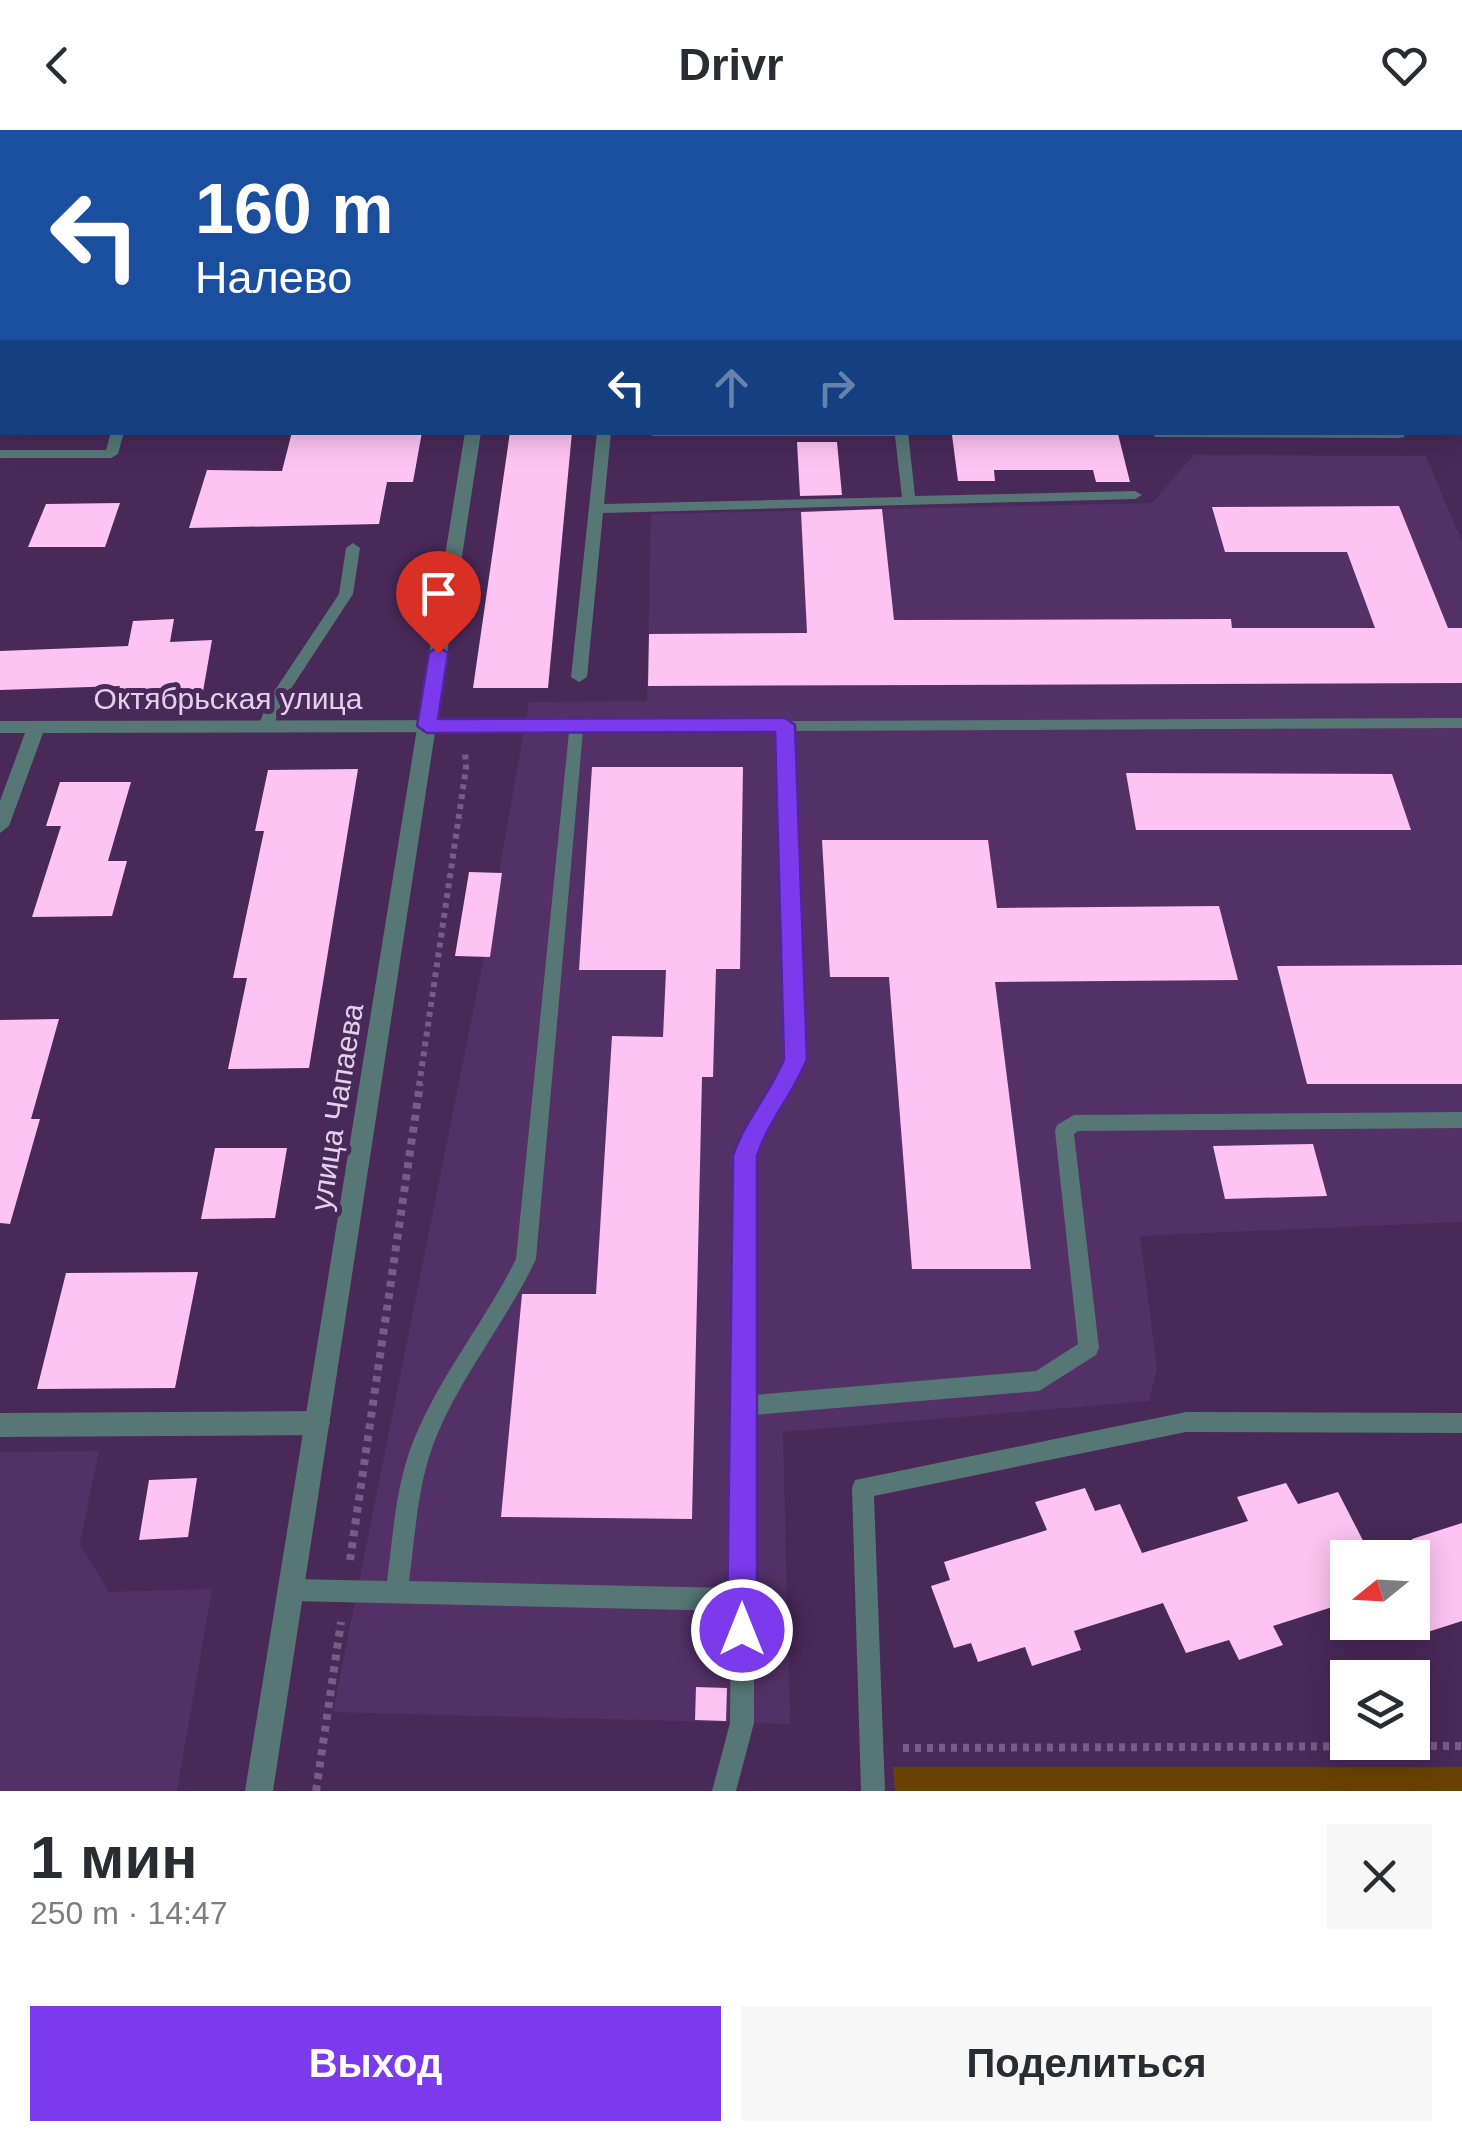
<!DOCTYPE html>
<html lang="ru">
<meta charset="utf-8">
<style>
body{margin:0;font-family:Arial,sans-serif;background:#f7f7f7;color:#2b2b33;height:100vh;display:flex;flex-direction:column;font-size:38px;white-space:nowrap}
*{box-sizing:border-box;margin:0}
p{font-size:32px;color:#7c7c81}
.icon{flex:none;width:55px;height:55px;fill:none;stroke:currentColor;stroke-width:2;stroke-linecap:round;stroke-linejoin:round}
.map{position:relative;height:1661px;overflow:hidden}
.side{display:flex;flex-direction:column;background:#fff;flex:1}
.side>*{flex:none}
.banner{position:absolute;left:0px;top:0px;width:1462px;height:305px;box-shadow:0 5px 25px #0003;background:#1a4fa0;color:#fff;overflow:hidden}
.needle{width:65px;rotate:252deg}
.controls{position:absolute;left:1330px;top:1410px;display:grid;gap:20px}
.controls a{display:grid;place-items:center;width:100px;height:100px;border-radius:0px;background:#fff;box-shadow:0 5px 25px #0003;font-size:50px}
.pin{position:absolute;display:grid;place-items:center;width:85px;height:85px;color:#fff;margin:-102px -42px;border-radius:50% 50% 50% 0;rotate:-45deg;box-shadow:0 0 10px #0007}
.pin .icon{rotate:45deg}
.me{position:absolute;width:110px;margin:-55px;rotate:0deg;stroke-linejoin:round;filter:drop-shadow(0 0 8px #0008)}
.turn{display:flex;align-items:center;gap:35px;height:210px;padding:0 30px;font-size:45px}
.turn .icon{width:130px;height:130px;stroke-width:2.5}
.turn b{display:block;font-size:70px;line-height:85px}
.lanes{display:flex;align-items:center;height:95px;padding:0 30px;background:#0003;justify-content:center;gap:50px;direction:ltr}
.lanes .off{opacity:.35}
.round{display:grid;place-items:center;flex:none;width:105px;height:105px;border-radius:0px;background:#f7f7f7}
.overview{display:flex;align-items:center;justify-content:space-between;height:170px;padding:0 30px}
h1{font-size:60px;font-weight:800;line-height:75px}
.primary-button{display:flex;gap:20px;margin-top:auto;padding:20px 30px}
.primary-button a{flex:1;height:115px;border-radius:0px;background:#7c3aed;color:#fff;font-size:40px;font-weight:800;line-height:115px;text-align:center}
.primary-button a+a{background:#f7f7f7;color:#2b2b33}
header{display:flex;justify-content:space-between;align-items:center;height:130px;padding:0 30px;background:#fff;font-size:45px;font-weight:800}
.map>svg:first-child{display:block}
.built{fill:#533166}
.green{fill:#674200}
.building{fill:#fdc3f2}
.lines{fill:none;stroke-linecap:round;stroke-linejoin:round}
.path-far1{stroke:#775c85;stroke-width:6;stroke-dasharray:5 5;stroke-linecap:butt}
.path{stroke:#775c85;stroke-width:8;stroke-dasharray:6 6;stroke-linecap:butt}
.service{fill:#567776;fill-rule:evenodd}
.minor{fill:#567776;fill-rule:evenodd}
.tertiary{fill:#567776;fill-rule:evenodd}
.route{fill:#7c3aed;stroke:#51269a;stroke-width:2.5}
.labels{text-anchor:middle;stroke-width:10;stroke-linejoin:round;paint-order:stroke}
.street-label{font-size:30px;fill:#e2d1ed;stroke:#482958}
</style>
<header><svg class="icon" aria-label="back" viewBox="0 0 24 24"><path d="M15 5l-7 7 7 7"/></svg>Drivr<svg class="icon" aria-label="heart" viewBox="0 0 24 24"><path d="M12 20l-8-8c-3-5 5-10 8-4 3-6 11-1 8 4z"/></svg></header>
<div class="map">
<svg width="1462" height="1661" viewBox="0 0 1462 1661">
<rect width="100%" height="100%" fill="#482958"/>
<!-- built -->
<path class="built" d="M1194,325L1426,326L1462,412V1092L1140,1106L1157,1239L1149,1271L783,1302L790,1594L333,1582L484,827L529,572L647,571L651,384L1152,373Z
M99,1321L80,1414L109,1462L212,1459L177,1661H0V1322Z"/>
<!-- green -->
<path class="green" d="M893,1637H1462V1661H895Z"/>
<!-- building -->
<path class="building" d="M292,302H422L413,352H387L379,394L189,398L207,340L282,341Z
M510,302H572L548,558H473Z
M987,302L1118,304L1130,352H1096L1093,340H994L995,351H958L952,305Z
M797,312H837L842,365L800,366Z
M120,373L105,417H28L46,374Z
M1399,376L1448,498H1462V553L648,556L649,504L807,503L801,382L882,379L894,490L1231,489L1232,498H1375L1347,422H1225L1212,377Z
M174,489L170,512L212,510L202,567L116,571L120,556L0,560V521L128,516L133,491Z
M592,637H743L740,839H716L713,947H702L692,1389L501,1387L522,1164H596L612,906L663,907L666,840H579Z
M358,639L309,938L228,939L247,848H233L264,701H255L268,640Z
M1126,643L1392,644L1411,700H1136Z
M60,652H131L108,731H127L112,786L32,787L61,696H46Z
M822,710H988L997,778L1219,776L1238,850L995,852L1031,1139H912L889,847H830Z
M469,742L502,743L490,827L455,826Z
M1462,835V954H1307L1277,836Z
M59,889L31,989H40L10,1094L0,1093V890Z
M1313,1014L1327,1066L1225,1069L1213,1016Z
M215,1018H287L275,1088L201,1089Z
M198,1142L175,1258L37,1259L66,1143Z
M197,1348L188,1407L139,1410L149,1350Z
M1286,1353L1298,1374L1338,1362L1372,1428H1348V1472L1273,1496L1283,1515L1239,1530L1229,1510L1186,1523L1163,1473L1074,1501L1081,1520L1032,1536L1025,1517L978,1532L971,1513L954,1518L931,1456L950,1450L944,1432L1047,1400L1035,1372L1085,1358L1095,1381L1120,1374L1142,1423L1248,1391L1237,1367Z
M1462,1393V1491L1412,1507V1409Z
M696,1557L727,1558L726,1591L695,1590Z"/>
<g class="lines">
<!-- path-far1 -->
<path class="path-far1" d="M419,956L466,638L465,621"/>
<!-- path -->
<path class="path" d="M350,1430L420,954
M903,1618L1462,1616
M316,1661L341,1492"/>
<!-- service -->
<path class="service" d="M782,0H792V2H782Z
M873,0H883L884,2H874Z
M1072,0H1082L1083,2H1073Z
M1171,0H1181L1182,2H1172Z
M1328,0H1338L1339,2H1329Z
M1460,292L1462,293V304L1457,302H1460Z
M111,302H124L118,324L111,328H0V320H106Z
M597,302H611L604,374L902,367L895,306H653L647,302H908L915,366L1135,361L1142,365L1135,369L603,383L587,547L579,552L571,547Z
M1405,302L1404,307L1399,308L1156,307L1149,303Z
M353,413L360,418L353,464L281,574L272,601H260L258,597L269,569L339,464L346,418Z
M1462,588V598L793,601L804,929L755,1027L754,1265L1036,1241L1078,1214L1055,1001L1057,995L1074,985L1462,982V998L1078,1001L1074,1004L1099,1218L1096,1225L1039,1261L754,1285V1593L736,1661H712L730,1593L731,1481L292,1471L284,1468L281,1460L284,1452L292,1449L387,1451C393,1407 395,1362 410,1320C435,1251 484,1194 516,1129L570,592ZM583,601H777L786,929L749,996L735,1027L731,1458L409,1451C415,1408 417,1362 431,1321C455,1252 505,1195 536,1129Z
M1186,1282L1462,1283V1303L1186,1302L874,1366L885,1661H861L852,1358L855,1350Z"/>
<!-- minor -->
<path class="minor" d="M0,67H2V75H0Z
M576,590L585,596L576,602L43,603L9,696L0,703V671L25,603H0V591Z
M318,1281L327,1285L330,1293L327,1301L318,1305L0,1307V1283Z"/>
<!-- tertiary -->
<path class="tertiary" d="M465,302H481L273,1661H245Z"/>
</g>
<!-- route -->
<path class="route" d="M438,516L448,523L438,589L785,588L795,595L807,929C794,963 768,991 757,1026V1500L752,1511L742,1515L731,1511L727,1500L733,1026C744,991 770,964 784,929L775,602L427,603L417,596L429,523Z"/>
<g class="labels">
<!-- street labels -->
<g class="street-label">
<text x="228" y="579">Октябрьская улица</text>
<text transform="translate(337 977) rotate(-81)" y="10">улица Чапаева</text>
</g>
</g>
</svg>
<div class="controls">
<a><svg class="needle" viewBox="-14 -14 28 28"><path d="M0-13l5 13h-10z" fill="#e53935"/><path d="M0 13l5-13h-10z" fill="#7c7c81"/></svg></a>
<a><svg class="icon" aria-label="layers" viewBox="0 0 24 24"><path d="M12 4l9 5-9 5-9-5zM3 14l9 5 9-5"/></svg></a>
</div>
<div class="pin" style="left:438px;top:523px;background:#d93025"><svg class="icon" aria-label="arrive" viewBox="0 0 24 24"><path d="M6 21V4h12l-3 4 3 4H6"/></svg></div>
<svg class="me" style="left:742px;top:1500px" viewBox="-20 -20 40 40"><circle r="17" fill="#7c3aed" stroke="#fff" stroke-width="3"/><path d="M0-11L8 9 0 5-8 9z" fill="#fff"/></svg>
<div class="banner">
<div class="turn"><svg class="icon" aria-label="left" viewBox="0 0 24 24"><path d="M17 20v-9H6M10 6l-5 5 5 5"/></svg><div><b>160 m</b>Налево</div></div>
<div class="lanes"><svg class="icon" aria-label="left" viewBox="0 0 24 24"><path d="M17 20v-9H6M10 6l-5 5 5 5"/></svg><svg class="icon off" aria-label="ahead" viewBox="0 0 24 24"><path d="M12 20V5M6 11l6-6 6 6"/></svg><svg class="icon off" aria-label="right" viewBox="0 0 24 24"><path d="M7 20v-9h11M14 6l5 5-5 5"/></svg></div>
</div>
</div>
<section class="side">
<div class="overview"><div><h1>1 мин</h1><p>250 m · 14:47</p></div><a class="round"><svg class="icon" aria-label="close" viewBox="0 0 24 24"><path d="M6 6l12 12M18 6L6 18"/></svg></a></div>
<div class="primary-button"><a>Выход</a><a>Поделиться</a></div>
</section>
